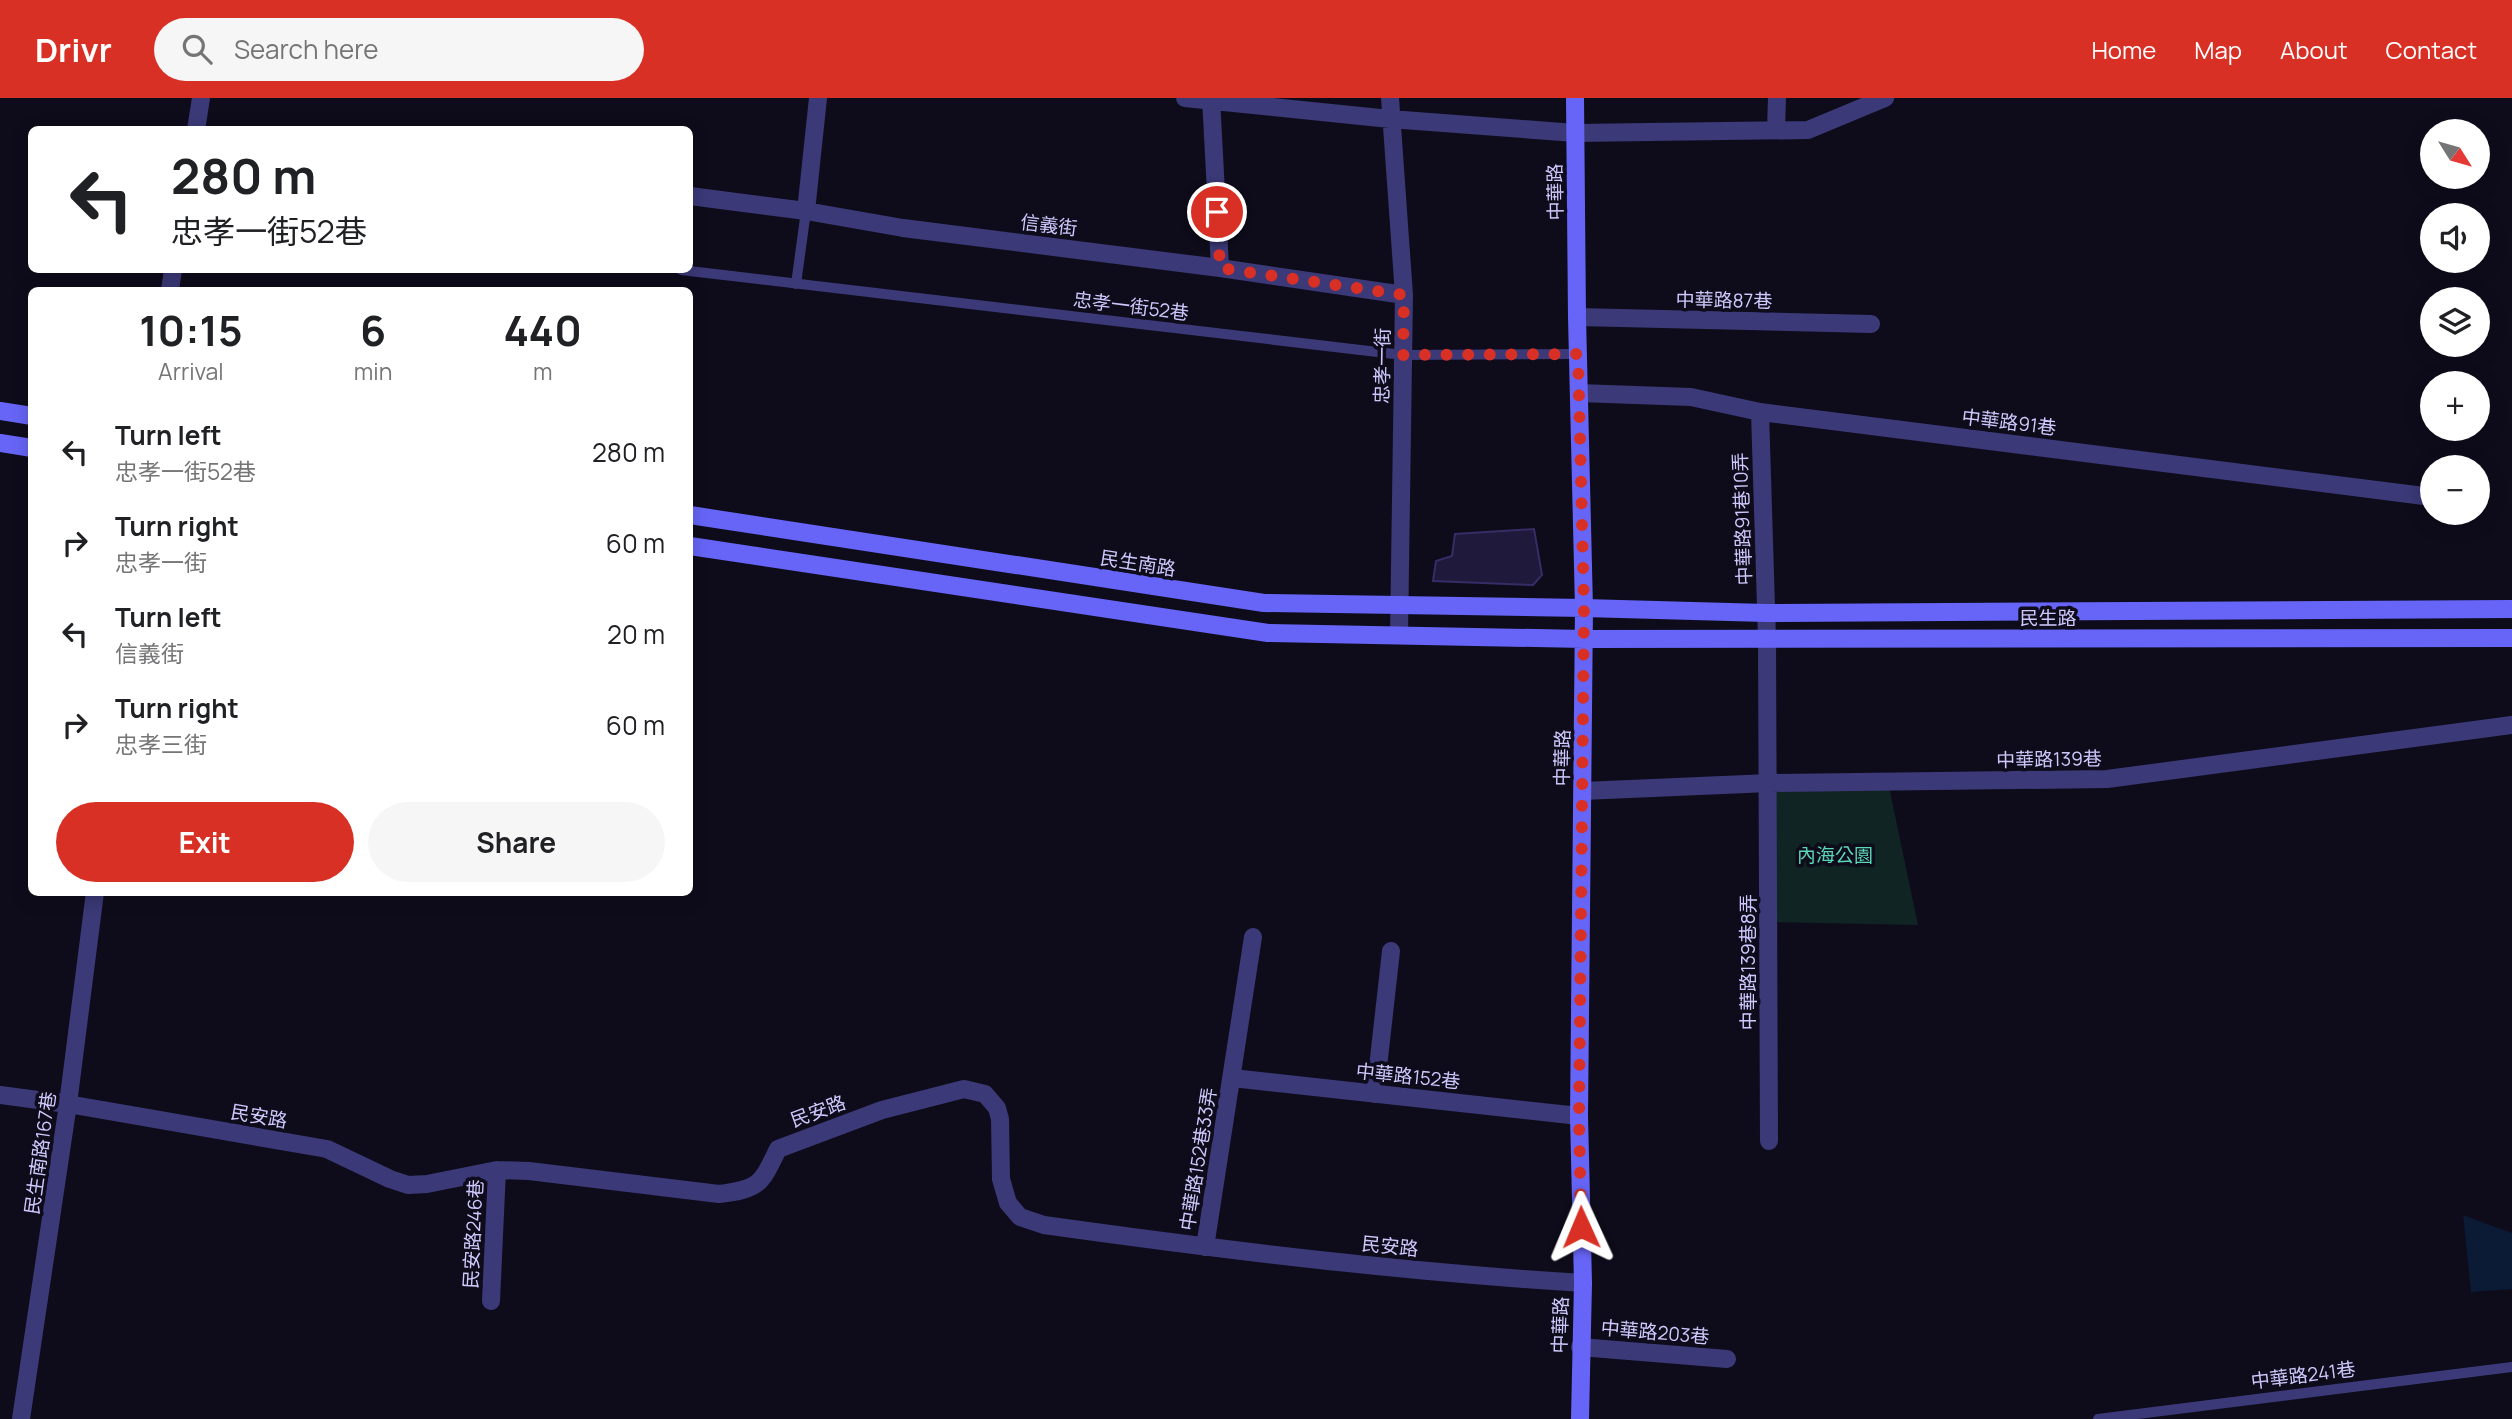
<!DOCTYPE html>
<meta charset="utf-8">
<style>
body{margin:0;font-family:Manrope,"Noto Sans TC",sans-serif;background:#f6f6f6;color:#202124;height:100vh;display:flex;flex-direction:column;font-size:26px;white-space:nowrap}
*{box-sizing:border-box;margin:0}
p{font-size:23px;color:#757577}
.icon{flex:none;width:38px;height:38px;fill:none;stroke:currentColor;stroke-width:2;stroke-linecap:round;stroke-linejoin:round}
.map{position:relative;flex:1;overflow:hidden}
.details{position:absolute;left:28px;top:189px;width:665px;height:609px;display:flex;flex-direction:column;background:#fff;border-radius:10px;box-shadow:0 4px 18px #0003}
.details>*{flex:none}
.hud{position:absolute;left:28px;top:28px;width:665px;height:147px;border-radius:10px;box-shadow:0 4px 18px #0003;background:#fff;color:#202124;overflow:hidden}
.needle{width:46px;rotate:127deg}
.controls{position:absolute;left:2420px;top:21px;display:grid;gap:14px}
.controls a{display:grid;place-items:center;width:70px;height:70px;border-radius:50%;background:#fff;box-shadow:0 4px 18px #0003;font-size:35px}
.pin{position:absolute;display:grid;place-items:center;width:60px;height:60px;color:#fff;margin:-30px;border:4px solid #fff;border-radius:50%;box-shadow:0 2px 7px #0007}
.me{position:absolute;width:77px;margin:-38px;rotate:359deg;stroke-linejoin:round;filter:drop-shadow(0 0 5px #0008)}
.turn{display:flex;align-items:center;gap:24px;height:147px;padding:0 28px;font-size:32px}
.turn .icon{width:91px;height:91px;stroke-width:2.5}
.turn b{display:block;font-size:49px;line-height:60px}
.eta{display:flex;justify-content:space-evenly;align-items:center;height:119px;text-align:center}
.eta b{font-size:42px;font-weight:700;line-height:49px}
.primary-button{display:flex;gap:14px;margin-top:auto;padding:14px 28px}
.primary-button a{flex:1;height:80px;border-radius:42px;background:#d93025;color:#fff;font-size:28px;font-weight:700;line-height:80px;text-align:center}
.primary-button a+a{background:#f6f6f6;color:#202124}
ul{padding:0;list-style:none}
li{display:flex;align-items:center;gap:21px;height:91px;padding:0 28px}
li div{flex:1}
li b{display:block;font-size:26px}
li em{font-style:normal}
header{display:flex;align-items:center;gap:42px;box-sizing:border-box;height:98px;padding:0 35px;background:#d93025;color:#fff}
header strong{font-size:33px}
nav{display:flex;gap:38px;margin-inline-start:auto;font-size:24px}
.search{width:490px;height:63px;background:#f6f6f6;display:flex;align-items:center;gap:18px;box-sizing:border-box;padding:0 24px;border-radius:38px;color:#757577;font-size:26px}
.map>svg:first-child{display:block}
.green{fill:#0f2423}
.water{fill:#0b1a35}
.building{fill:#1f193b;stroke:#372c65;stroke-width:2}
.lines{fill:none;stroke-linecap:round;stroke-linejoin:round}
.lane{stroke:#3b3977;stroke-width:10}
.street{stroke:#3b3977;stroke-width:18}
.secondary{stroke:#6765f7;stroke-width:18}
.route{stroke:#d93025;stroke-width:12;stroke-dasharray:0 21.6}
.labels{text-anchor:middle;stroke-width:7;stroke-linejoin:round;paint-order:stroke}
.street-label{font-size:19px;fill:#cec8fc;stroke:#0e0c1b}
.park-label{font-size:19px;fill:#5ad7b6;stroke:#0e0c1b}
</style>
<header>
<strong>Drivr</strong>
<div class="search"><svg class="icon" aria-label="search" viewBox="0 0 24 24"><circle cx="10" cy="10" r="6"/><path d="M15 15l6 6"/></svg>Search here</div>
<nav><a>Home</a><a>Map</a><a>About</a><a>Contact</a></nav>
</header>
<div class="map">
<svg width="2512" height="1321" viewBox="0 0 2512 1321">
<rect width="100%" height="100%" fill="#0e0c1b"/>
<!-- green -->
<path class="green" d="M1888,684L1918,827L1769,824V686Z"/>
<!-- water -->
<path class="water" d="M2463,1117L2512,1135V1191L2471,1194Z"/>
<!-- building -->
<path class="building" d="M1534,431L1542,477L1533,487L1433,483L1436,463L1452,458L1455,436Z"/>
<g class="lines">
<!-- lane -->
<path class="lane" d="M681,172L1403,257L1578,256
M796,186L806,113
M2098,1321L2512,1269"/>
<!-- street -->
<path class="street" d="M1185,0L1390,21L1575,35L1808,32L1885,0
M1211,0L1220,170
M1390,0L1404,197L1399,537
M196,32L201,0
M1776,32L1777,0
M690,98L806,113L903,130L1220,170L1404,197
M806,113L818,0
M170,192L173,172
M1577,219L1871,226
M1579,295L1691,299L1760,314L2432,399
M1760,314L1767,541L1769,1043
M1583,693L1769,685L2107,681L2512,627
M1232,980L1579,1018
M1375,996L1391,853
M0,997L68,1006L327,1051L390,1081L408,1087L427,1086L497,1072L529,1073L719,1096C760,1091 761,1086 778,1051L882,1012L964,991L985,996L997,1010L1000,1021L1001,1081L1008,1105L1020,1119L1044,1127C1223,1152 1402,1174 1583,1185
M1205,1149L1253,839
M491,1203L497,1072
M1580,1249L1727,1261
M21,1321L68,1006L95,794"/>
<!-- secondary -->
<path class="secondary" d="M1575,0L1577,219L1584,510L1579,1018L1583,1185L1580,1321
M0,313L32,318
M0,345L32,350
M690,417L1264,505L1584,510L1766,515L2512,511
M690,448L1268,535L1584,541L2512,540"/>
</g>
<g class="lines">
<!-- route -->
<path class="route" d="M1217,114L1220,170L1404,197L1403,257L1578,256L1584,510L1579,1018L1581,1129"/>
</g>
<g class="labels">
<!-- street labels -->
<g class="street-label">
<text transform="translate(1555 94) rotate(-91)" y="7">中華路</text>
<text transform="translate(1049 127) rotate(7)" y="7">信義街</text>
<text transform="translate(1724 202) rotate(1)" y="7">中華路87巷</text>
<text transform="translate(1131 208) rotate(7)" y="7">忠孝一街52巷</text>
<text transform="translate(1382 268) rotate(-89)" y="7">忠孝一街</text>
<text transform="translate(2009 324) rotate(7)" y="7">中華路91巷</text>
<text transform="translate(1742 421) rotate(-92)" y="7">中華路91巷10弄</text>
<text transform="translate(1138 465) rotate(9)" y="7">民生南路</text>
<text x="2048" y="527">民生路</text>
<text transform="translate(1562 660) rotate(-89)" y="7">中華路</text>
<text transform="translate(2049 661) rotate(-1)" y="7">中華路139巷</text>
<text transform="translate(1748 864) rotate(-90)" y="7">中華路139巷8弄</text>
<text transform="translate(1408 978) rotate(6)" y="7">中華路152巷</text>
<text transform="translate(818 1013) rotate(-20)" y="7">民安路</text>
<text transform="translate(259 1018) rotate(10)" y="7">民安路</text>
<text transform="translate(40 1055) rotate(-82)" y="7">民生南路167巷</text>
<text transform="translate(1198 1061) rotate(-81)" y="7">中華路152巷33弄</text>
<text transform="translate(473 1136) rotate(-87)" y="7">民安路246巷</text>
<text transform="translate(1390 1148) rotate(6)" y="7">民安路</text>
<text transform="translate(1560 1227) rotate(-88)" y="7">中華路</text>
<text transform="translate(1655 1234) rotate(5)" y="7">中華路203巷</text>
<text transform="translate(2303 1277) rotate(-7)" y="7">中華路241巷</text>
</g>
<!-- park labels -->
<g class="park-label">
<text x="1835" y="764">內海公園</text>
</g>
</g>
</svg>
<div class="controls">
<a><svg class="needle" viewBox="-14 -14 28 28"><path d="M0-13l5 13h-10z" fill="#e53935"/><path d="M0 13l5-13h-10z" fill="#757577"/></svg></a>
<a><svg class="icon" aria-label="sound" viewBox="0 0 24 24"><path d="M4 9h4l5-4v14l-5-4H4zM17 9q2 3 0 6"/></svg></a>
<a><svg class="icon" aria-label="layers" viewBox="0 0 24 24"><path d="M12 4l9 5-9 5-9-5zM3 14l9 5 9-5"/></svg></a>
<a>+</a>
<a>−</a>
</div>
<div class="pin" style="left:1217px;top:114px;background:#d93025"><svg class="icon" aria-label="arrive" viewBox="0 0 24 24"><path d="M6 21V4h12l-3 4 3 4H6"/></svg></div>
<svg class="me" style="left:1581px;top:1129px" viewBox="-20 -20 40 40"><path d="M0-17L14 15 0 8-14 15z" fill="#d93025" stroke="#fff" stroke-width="4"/></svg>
<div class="hud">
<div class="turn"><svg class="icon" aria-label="left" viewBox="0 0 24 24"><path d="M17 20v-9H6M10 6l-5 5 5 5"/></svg><div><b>280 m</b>忠孝一街52巷</div></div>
</div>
<section class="details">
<div class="eta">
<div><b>10:15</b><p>Arrival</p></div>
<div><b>6</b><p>min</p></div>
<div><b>440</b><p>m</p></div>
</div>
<ul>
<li><svg class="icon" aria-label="left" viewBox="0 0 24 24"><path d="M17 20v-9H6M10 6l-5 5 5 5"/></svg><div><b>Turn left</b><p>忠孝一街52巷</p></div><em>280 m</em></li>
<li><svg class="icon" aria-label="right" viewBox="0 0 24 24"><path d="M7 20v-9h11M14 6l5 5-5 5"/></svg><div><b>Turn right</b><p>忠孝一街</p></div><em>60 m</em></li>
<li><svg class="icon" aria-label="left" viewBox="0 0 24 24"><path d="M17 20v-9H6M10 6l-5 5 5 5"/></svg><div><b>Turn left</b><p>信義街</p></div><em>20 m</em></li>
<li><svg class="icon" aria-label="right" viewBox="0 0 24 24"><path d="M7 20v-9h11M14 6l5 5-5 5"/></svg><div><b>Turn right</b><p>忠孝三街</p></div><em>60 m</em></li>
</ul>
<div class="primary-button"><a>Exit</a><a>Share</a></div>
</section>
</div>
